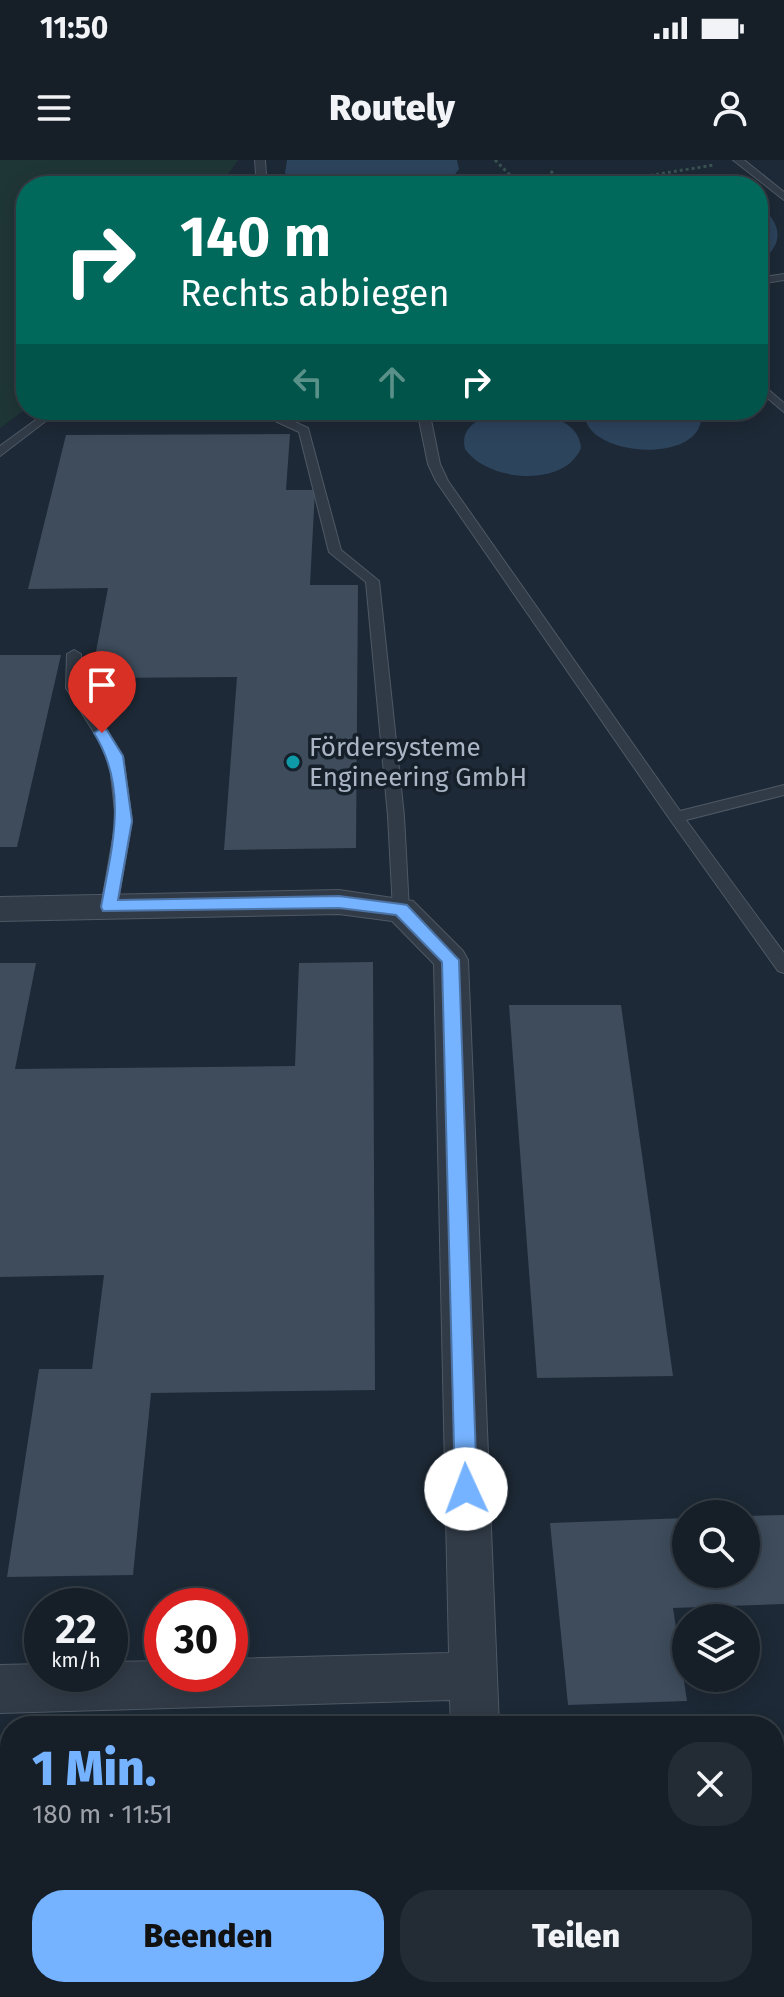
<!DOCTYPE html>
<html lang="de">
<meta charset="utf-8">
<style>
body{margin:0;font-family:"Fira Sans",sans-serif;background:#232c34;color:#f1f3f6;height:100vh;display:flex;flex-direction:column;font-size:30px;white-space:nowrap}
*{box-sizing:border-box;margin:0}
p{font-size:26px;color:#9ea2a8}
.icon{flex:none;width:44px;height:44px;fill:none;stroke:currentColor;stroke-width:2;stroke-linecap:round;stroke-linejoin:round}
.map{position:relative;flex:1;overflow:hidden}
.details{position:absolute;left:0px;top:1556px;width:784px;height:282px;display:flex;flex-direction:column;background:#161f28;border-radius:32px 32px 0 0;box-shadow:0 4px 20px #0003,0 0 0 2px #353d45}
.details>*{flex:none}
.hud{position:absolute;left:16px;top:16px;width:752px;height:244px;border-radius:32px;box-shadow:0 4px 20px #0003,0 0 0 2px #353d45;background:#00695c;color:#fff;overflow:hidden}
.controls{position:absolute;left:672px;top:1340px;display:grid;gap:16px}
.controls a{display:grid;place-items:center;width:88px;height:88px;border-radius:50%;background:#161f28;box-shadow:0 4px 20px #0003,0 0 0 2px #353d45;font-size:40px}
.speed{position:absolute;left:24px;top:1428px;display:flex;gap:16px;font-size:40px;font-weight:700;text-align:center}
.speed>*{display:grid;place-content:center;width:104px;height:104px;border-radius:50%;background:#161f28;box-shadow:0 4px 20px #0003,0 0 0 2px #353d45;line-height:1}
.speed small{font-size:20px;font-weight:400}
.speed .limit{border:12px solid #d22;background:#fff;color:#111}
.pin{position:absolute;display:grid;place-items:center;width:68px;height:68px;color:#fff;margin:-82px -34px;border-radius:50% 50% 50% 0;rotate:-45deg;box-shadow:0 0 8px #0007}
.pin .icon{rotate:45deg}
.me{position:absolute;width:88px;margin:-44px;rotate:358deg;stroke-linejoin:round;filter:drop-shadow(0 0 6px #0008)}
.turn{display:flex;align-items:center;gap:28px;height:168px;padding:0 32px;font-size:36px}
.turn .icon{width:104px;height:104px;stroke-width:2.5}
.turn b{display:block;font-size:56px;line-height:68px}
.lanes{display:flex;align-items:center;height:76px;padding:0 32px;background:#0003;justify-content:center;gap:40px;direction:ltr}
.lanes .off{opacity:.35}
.round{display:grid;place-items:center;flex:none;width:84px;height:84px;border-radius:32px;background:#232c34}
.overview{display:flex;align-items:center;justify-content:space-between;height:136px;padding:0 32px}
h1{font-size:48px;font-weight:800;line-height:60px;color:#75b2ff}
.primary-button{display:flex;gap:16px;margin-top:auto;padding:16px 32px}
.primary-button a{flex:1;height:92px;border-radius:32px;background:#75b2ff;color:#111;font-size:32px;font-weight:800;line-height:92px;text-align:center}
.primary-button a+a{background:#232c34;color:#f1f3f6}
.status{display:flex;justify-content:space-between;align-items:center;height:56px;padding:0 40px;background:#161f28;direction:ltr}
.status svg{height:22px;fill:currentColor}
header{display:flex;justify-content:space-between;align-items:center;height:104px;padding:0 32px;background:#161f28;font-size:36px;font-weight:800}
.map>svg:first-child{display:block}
.green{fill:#1f3637}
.water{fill:#2d445d}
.building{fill:#3e4c5c}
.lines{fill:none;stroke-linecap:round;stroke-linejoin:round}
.service-casing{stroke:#4e5965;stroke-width:2}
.minor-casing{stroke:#4e5965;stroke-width:2}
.path{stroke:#395252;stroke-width:3;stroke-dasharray:3 3;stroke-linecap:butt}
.service{fill:#313b47;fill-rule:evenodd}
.minor{fill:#313b47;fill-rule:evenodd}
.route{fill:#75b2ff;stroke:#4c74a6;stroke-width:2}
.culture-dot{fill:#0f9aa8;stroke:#16202b;stroke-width:3}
.labels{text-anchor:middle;stroke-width:7;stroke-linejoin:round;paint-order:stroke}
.poi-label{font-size:26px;fill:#aab6c5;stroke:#16202b;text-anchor:start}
</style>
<div class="status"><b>11:50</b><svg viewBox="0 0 49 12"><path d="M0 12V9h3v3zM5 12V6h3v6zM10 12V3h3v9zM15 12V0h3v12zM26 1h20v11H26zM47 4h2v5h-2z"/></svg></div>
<header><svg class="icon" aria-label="menu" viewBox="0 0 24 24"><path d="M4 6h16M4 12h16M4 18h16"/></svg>Routely<svg class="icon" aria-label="person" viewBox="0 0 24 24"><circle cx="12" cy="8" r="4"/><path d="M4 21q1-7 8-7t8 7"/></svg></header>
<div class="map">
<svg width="784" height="1837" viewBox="0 0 784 1837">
<rect width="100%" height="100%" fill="#1d2936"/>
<!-- green -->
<path class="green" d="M0,0H238L220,26H26V249L0,268Z"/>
<!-- water -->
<path class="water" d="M287,0H457L459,9L446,26H297L285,13Z
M758,45C784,64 784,86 758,103Z
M585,250H695L701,261C694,306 578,295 585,250Z
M529,252C551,256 579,262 581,288C564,329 486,321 465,289C457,255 506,251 529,252Z"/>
<!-- building -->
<path class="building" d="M290,274L286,330H315L310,425H358L356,688L224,690L237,517L91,518L108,428L28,429L66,275Z
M0,495H61L17,687H0Z
M373,802L375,1230L151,1233L133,1415L7,1417L39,1209H92L104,1115L0,1117V803H36L15,909L295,906L299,803Z
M509,845H621L673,1216L537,1218Z
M784,1355V1444L673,1448L687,1541L568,1545L550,1363L686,1358V1414H746V1356Z
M774,1794H784V1837H595L594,1828H774Z
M260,1828H386V1837H259Z"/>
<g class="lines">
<defs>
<path id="service" d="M255,0H265L266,14L272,26H262L256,14Z
M733,0H744L784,32V40Z
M784,114V120L758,124V118Z
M758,221L784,243V252L758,230Z
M254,250L280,255L308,268L341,390L379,421L404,656L409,750L401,756L393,750L388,656L366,422L329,392L299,272L273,260L238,254L51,257L0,296V286L48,251Z
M417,250H429L440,304L448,321L680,651L784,625V635L686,660L784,793V813L778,811L671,661L436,321L428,304Z
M74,490L81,494L80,528L123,596L132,661L117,747L109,753L101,747L116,661L109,596L66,528L67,494Z"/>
<path id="minor" d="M339,730L413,741L463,791L468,800L499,1566H451L450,1540L0,1553V1505L42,1504V1514H110V1502L162,1501V1514H230V1499L449,1493L434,804L392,761L339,754L0,761V737Z
M464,1828H518V1837H464Z"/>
</defs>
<!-- service casing -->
<use href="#service" class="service-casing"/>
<!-- minor casing -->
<use href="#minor" class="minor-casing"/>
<!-- path -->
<path class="path" d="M495,0L521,26
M465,24L474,26
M538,26L553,11
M585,26L714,5"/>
<!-- service -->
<use href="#service" class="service"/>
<!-- minor -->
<use href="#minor" class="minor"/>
</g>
<!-- route -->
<path class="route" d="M102,568L107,570L123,596L132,661L118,740L339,736L401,744L407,745L459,800L477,1329L474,1337L466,1341L458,1337L455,1329L442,802L396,755L339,748L103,751L101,747C112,686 129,629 94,573Z"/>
<!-- markers -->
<circle class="culture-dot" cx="293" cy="602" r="8"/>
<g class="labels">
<!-- poi labels -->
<g class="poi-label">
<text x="309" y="596">Fördersysteme<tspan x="309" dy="30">Engineering GmbH</tspan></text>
</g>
</g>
</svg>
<div class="controls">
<a><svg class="icon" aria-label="search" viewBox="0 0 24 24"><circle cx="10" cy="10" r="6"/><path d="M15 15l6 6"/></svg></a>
<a><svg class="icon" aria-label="layers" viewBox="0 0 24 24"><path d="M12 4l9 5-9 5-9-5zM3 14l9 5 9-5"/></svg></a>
</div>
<div class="speed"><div>22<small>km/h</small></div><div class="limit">30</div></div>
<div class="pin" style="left:102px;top:573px;background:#d93025"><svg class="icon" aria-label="arrive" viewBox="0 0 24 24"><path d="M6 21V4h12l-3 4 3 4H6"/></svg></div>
<svg class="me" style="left:466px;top:1329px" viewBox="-20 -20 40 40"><circle r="19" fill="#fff"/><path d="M0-13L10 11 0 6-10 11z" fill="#75b2ff"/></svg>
<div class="hud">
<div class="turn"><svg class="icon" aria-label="right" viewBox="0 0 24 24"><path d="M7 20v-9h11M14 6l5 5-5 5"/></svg><div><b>140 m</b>Rechts abbiegen</div></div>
<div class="lanes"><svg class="icon off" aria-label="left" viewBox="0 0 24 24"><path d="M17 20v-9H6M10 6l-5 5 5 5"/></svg><svg class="icon off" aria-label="ahead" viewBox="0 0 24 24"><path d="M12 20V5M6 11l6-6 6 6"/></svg><svg class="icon" aria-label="right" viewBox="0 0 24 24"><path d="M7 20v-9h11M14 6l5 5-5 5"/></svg></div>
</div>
<section class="details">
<div class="overview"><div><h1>1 Min.</h1><p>180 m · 11:51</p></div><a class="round"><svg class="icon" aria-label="close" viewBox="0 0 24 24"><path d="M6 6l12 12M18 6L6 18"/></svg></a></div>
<div class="primary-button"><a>Beenden</a><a>Teilen</a></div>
</section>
</div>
